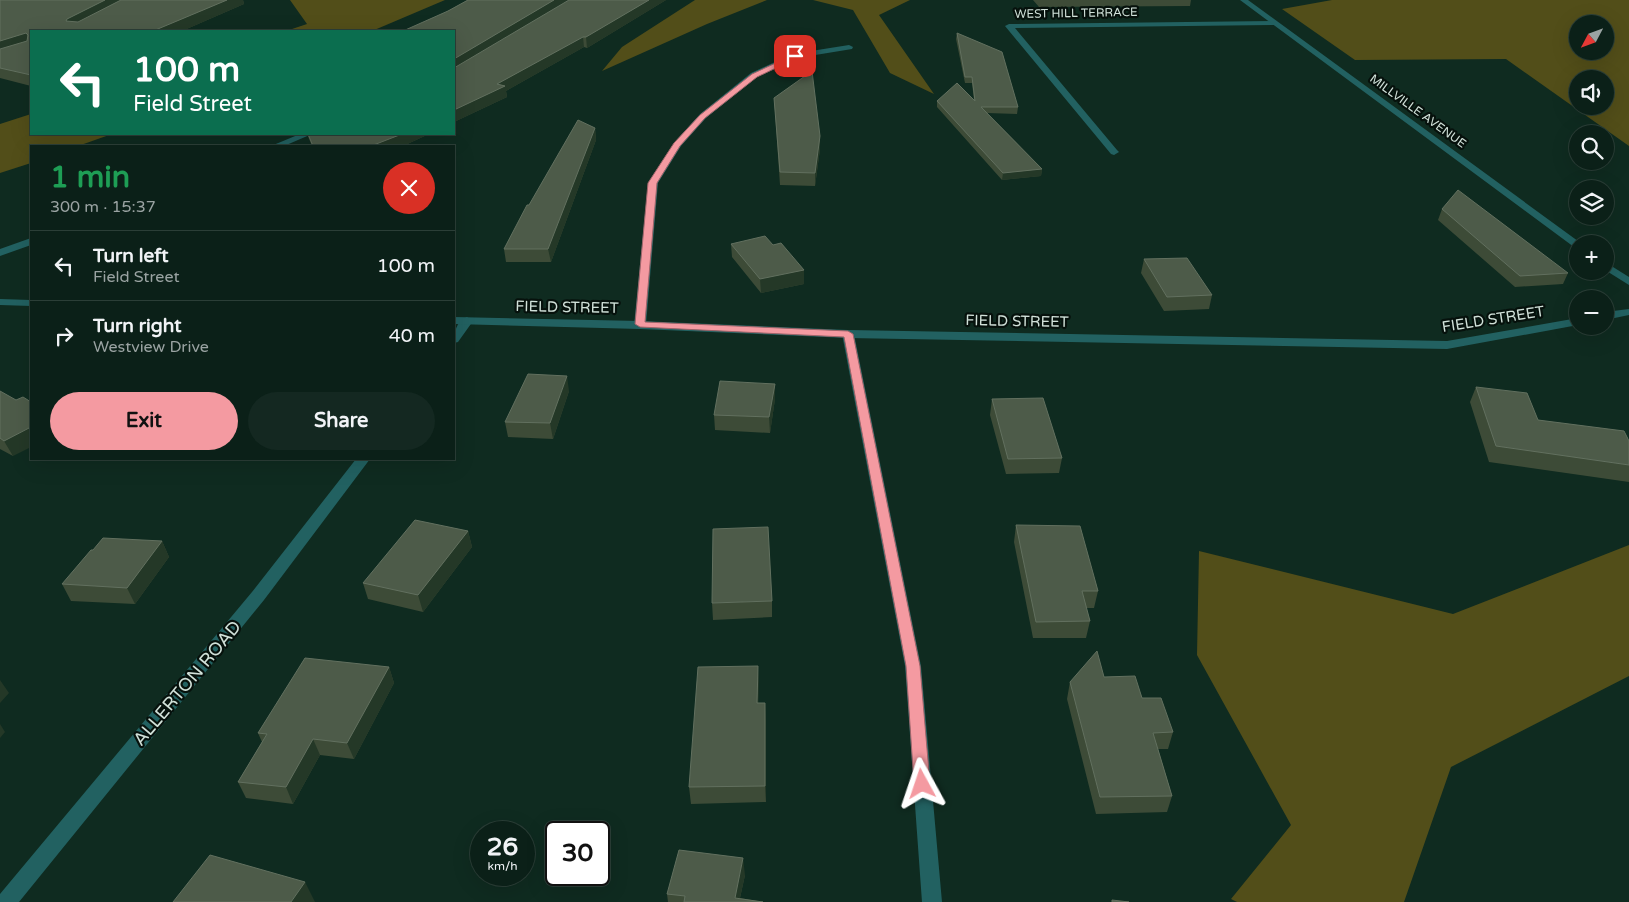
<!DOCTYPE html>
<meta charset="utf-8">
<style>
body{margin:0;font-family:"Varela Round",sans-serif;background:#142821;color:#f1f3f6;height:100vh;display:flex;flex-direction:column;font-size:19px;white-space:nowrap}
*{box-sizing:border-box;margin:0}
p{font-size:16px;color:#9aa3a2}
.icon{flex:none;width:28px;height:28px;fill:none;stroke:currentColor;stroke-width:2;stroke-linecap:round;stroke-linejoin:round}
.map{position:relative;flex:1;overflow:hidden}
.details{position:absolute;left:30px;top:145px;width:425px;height:315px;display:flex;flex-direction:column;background:#0b2018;border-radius:0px;box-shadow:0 5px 20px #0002,0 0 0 1px #2b3e37}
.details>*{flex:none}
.guide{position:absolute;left:30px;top:30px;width:425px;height:105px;border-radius:0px;box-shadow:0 5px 20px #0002,0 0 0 1px #2b3e37;background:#0b6e4f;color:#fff;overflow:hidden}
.needle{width:32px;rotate:229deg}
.tools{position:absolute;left:1569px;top:15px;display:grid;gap:10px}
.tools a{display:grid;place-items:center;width:45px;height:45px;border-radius:50%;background:#0b2018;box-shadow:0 5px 20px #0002,0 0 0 1px #2b3e37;font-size:25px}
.speed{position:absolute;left:470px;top:821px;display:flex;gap:10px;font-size:25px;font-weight:700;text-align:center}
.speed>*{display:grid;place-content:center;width:65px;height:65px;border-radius:50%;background:#0b2018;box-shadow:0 5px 20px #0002,0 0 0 1px #2b3e37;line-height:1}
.speed small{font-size:12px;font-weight:400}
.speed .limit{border:2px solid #111;border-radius:8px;background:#fff;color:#111}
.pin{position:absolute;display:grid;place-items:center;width:42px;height:42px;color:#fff;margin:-21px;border-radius:10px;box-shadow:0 2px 8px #0006}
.me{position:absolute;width:55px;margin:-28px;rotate:355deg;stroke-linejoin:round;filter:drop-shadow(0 0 4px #0008)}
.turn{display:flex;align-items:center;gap:18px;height:105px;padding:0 20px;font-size:22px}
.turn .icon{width:65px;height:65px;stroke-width:2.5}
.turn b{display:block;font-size:35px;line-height:42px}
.round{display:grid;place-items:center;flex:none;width:52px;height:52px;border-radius:26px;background:#142821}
.summary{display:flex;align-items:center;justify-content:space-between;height:85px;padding:0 20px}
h1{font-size:30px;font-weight:800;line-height:38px;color:#1e9e55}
.primary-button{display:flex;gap:10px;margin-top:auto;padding:10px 20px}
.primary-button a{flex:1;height:58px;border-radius:30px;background:#f49aa1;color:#111;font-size:20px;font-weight:800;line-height:58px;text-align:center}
.primary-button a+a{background:#142821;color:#f1f3f6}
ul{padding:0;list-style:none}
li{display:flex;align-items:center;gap:15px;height:70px;padding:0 20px;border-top:1px solid #2b3e37}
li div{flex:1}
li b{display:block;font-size:19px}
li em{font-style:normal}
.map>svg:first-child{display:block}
.green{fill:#524e19;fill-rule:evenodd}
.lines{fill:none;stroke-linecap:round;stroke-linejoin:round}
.minor{fill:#226161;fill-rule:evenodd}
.tertiary{fill:#226161;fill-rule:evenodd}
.wall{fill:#3d4b37}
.shaded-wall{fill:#243827}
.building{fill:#4d5b49;stroke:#62705f}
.route{fill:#f49aa1;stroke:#9f6469}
.labels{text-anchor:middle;stroke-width:4.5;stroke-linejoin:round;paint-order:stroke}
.far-street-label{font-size:12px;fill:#d1e1d9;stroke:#06110c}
.street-label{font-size:15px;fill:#d1e1d9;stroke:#06110c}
.near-street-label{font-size:18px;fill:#d1e1d9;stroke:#06110c}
</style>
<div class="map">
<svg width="1629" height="902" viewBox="0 0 1629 902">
<rect width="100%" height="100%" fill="#0f2b20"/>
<!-- green -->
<path class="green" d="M290,0H445L372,31H286L307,24Z
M695,0H767L707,24L602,71L622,47Z
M813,0H910L879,15L934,94L890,73L853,10Z
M1332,0H1629V146L1506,59L1355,60L1282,9ZM1578,24H1605V51H1578ZM1578,79H1605V106H1578Z
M31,114V134H112L78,146H31V163L0,173V124Z
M1629,545V676L1451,767L1404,902H1237L1231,899L1291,825L1197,655L1199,551L1453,614Z"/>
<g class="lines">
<!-- minor -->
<path class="minor" d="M1274,21L1278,23L1277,25L1015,28L1117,150L1119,152L1114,155L1111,154L1005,26L1009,24Z
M849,45L853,47L852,49L797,58L757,77L706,118L681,146L658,183L646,325L644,328H636L634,325L648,183L674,143L700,114L751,73L792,54Z
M300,134H312L284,146H271Z
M31,238V245L0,256V249Z
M467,317L473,321L458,342L454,343C454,333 456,321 467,317Z
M848,330L854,334L921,666L942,902H922L905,666L842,334Z
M356,459H370L264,600L19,902H0V894L252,592Z"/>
<!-- tertiary -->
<path class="tertiary" d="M1240,0H1248L1582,244H1578V248L1574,247Z
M1605,262L1629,277V285L1605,270Z
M0,299L31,300V306L0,305Z
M1629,309V315L1605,320V312Z
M454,317L640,321L848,330L1447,341L1578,318V325L1447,349L848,338L640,329L454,324Z"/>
</g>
<!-- wall -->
<path class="wall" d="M0,0H243L244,4L182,31H31V86L0,78Z
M468,0H666L587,48L584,47L506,91L507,97L454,122V31L448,11Z
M1033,0H1191L1190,6L1039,7Z
M957,33L1018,107L1017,114L987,113L1042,169L1041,176L1002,180L937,107V101L974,100L972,83H965L956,39Z
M774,98L820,136V149L815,186L780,185Z
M595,128L596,140L551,262H506L504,249L529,205Z
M307,134H429L403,146H312Z
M1442,209L1568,273L1563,284L1515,287L1438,220Z
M731,244L773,245L804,270V284L761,293L732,257Z
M1144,259L1212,295L1209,309L1164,311L1141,273Z
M775,384V399L770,433L715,430L714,415Z
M1476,387L1538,420L1629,441V482L1489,462L1470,402Z
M0,391L13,456L0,449Z
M569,391L553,439L508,437L505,422Z
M992,399L1062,458L1059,473L1006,474L990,415Z
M1016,525L1098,591L1094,608H1086L1090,621L1086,638H1033L1014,542Z
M468,531L472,547L423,612L368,599L363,583Z
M162,541L169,557L135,604L71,601L62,584Z
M772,601V617L713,620L712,603Z
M758,666V703H765L766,802L691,804L689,787Z
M389,667L394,683L354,759L320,755L293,804L246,798L238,782L262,742L258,733Z
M1104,677L1142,698L1173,732L1168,749H1158L1172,796L1167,812L1096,814L1067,699L1070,682Z
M745,875L740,898L763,902H668L667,894Z"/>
<!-- shaded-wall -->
<path class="shaded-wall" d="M105,0H129L71,29L66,21L67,19Z
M227,0H243L244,4L182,31H153Z
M554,0H571L454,71V59Z
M649,0H666L587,48L586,37Z
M26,33L30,44L0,53V41Z
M583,37L584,47L506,91L507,97L454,122V110L497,84Z
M595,128L596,140L551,262L548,249Z
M402,134H429L403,146H371Z
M820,136V149L815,186V173Z
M1042,169L1041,176L1002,180L1003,173Z
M804,270V284L761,293L760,279Z
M567,376L569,391L553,439L550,423Z
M775,384V399L770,433L769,417Z
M31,427V447L13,456L4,441Z
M468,531L472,547L423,612L418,595Z
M162,541L169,557L135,604L127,588Z
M758,666L759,682L758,720L757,703Z
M389,667L394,683L354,759L347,743Z
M0,680L9,693L0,703Z
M765,703L766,720V802L765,786Z
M0,724L5,732L0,738Z
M313,739L320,755L293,804L286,787Z
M743,858L745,875L739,902L735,898Z
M305,882L315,902H291Z"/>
<!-- building -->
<path class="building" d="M0,0H105L67,19L66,21L78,22L121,0H227L153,31H31V75L0,68V49L27,41L28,35L26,33L0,41Z
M468,0H554L454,59V31H403L448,11Z
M569,0H649L586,37H583L497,84L505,86L454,110V68Z
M957,33L1002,52L1018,107H981L1042,169L1003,173L937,101L957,83L975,101L972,77H965Z
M812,71L820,136L815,173L780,172L774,98Z
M578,120L595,128L548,249H504L527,205H529Z
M308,134H402L371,146H313Z
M1458,190L1568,273L1520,276L1442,209Z
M765,236L773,245L781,243L804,270L760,279L731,244Z
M1187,258L1212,295L1167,297L1144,259Z
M528,374L567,376L550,423L505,422Z
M720,381L775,384L769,417L714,415Z
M1476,387L1527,393L1538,420L1624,431L1629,441V465L1496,446Z
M0,391L16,400L23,397L31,402V427L4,441L0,438Z
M1043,398L1062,458L1008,459L992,399Z
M415,520L468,531L418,595L363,583Z
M1016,525L1080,526L1098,591H1082L1090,621L1036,622Z
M768,527L772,601L712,603L713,529Z
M103,538L162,541L127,588L62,584L91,550H93Z
M1097,651L1104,677L1135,676L1142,698H1161L1173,732L1153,733L1172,796L1100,797L1070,682Z
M305,658L389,667L347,743L313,739L286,787L238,782L267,734L258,733Z
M758,666L757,703H765V786L689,787L698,667Z
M679,850L743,858L735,898L763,902H684L685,896L667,894Z
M210,855L305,882L291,902H173Z
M1112,900L1129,902H1112Z"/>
<!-- route -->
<path class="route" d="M795,54L798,56L797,58L757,77L705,118L680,146L657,183L645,322L848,331L853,334L920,666L930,784L928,788L922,790L917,788L914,784L906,666L844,337L640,327L635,324L648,183L674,143L700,115L752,74Z"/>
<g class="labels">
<!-- far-street labels -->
<g class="far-street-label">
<text transform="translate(1076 13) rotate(-1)" y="4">WEST HILL TERRACE</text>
<text transform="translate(1418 111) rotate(36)" y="4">MILLVILLE AVENUE</text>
</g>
<!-- street labels -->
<g class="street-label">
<text transform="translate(567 307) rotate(1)" y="5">FIELD STREET</text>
<text transform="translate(1493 319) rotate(-9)" y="5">FIELD STREET</text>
<text transform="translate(1017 321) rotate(1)" y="5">FIELD STREET</text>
</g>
<!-- near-street labels -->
<g class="near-street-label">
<text transform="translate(187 683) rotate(-50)" y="6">ALLERTON ROAD</text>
</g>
</g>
</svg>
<div class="tools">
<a><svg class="needle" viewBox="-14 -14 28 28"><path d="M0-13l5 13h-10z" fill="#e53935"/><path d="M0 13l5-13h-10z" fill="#9aa3a2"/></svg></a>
<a><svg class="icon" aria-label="sound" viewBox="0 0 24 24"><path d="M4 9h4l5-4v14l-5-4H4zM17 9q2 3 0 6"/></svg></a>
<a><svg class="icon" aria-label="search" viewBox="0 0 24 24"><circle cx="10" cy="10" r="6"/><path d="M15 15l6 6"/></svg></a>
<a><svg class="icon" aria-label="layers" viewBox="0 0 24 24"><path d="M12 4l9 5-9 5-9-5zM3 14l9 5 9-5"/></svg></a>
<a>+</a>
<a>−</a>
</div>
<div class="speed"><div>26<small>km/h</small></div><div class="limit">30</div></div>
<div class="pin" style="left:795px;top:56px;background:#d93025"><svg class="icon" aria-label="arrive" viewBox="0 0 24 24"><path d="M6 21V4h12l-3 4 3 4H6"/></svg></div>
<svg class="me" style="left:922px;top:784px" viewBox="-20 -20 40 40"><path d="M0-17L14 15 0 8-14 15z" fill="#f49aa1" stroke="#fff" stroke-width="4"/></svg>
<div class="guide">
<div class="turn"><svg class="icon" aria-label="left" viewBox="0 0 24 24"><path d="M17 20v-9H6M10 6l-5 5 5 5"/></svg><div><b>100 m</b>Field Street</div></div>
</div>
<section class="details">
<div class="summary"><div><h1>1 min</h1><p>300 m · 15:37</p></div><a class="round" style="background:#d93025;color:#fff"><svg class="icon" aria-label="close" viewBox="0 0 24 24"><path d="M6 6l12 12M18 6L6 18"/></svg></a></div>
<ul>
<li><svg class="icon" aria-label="left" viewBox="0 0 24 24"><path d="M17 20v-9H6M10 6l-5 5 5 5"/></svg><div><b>Turn left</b><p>Field Street</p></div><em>100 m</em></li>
<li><svg class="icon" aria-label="right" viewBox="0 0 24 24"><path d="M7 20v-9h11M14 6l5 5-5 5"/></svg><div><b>Turn right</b><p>Westview Drive</p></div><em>40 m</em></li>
</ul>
<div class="primary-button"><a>Exit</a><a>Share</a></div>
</section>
</div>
